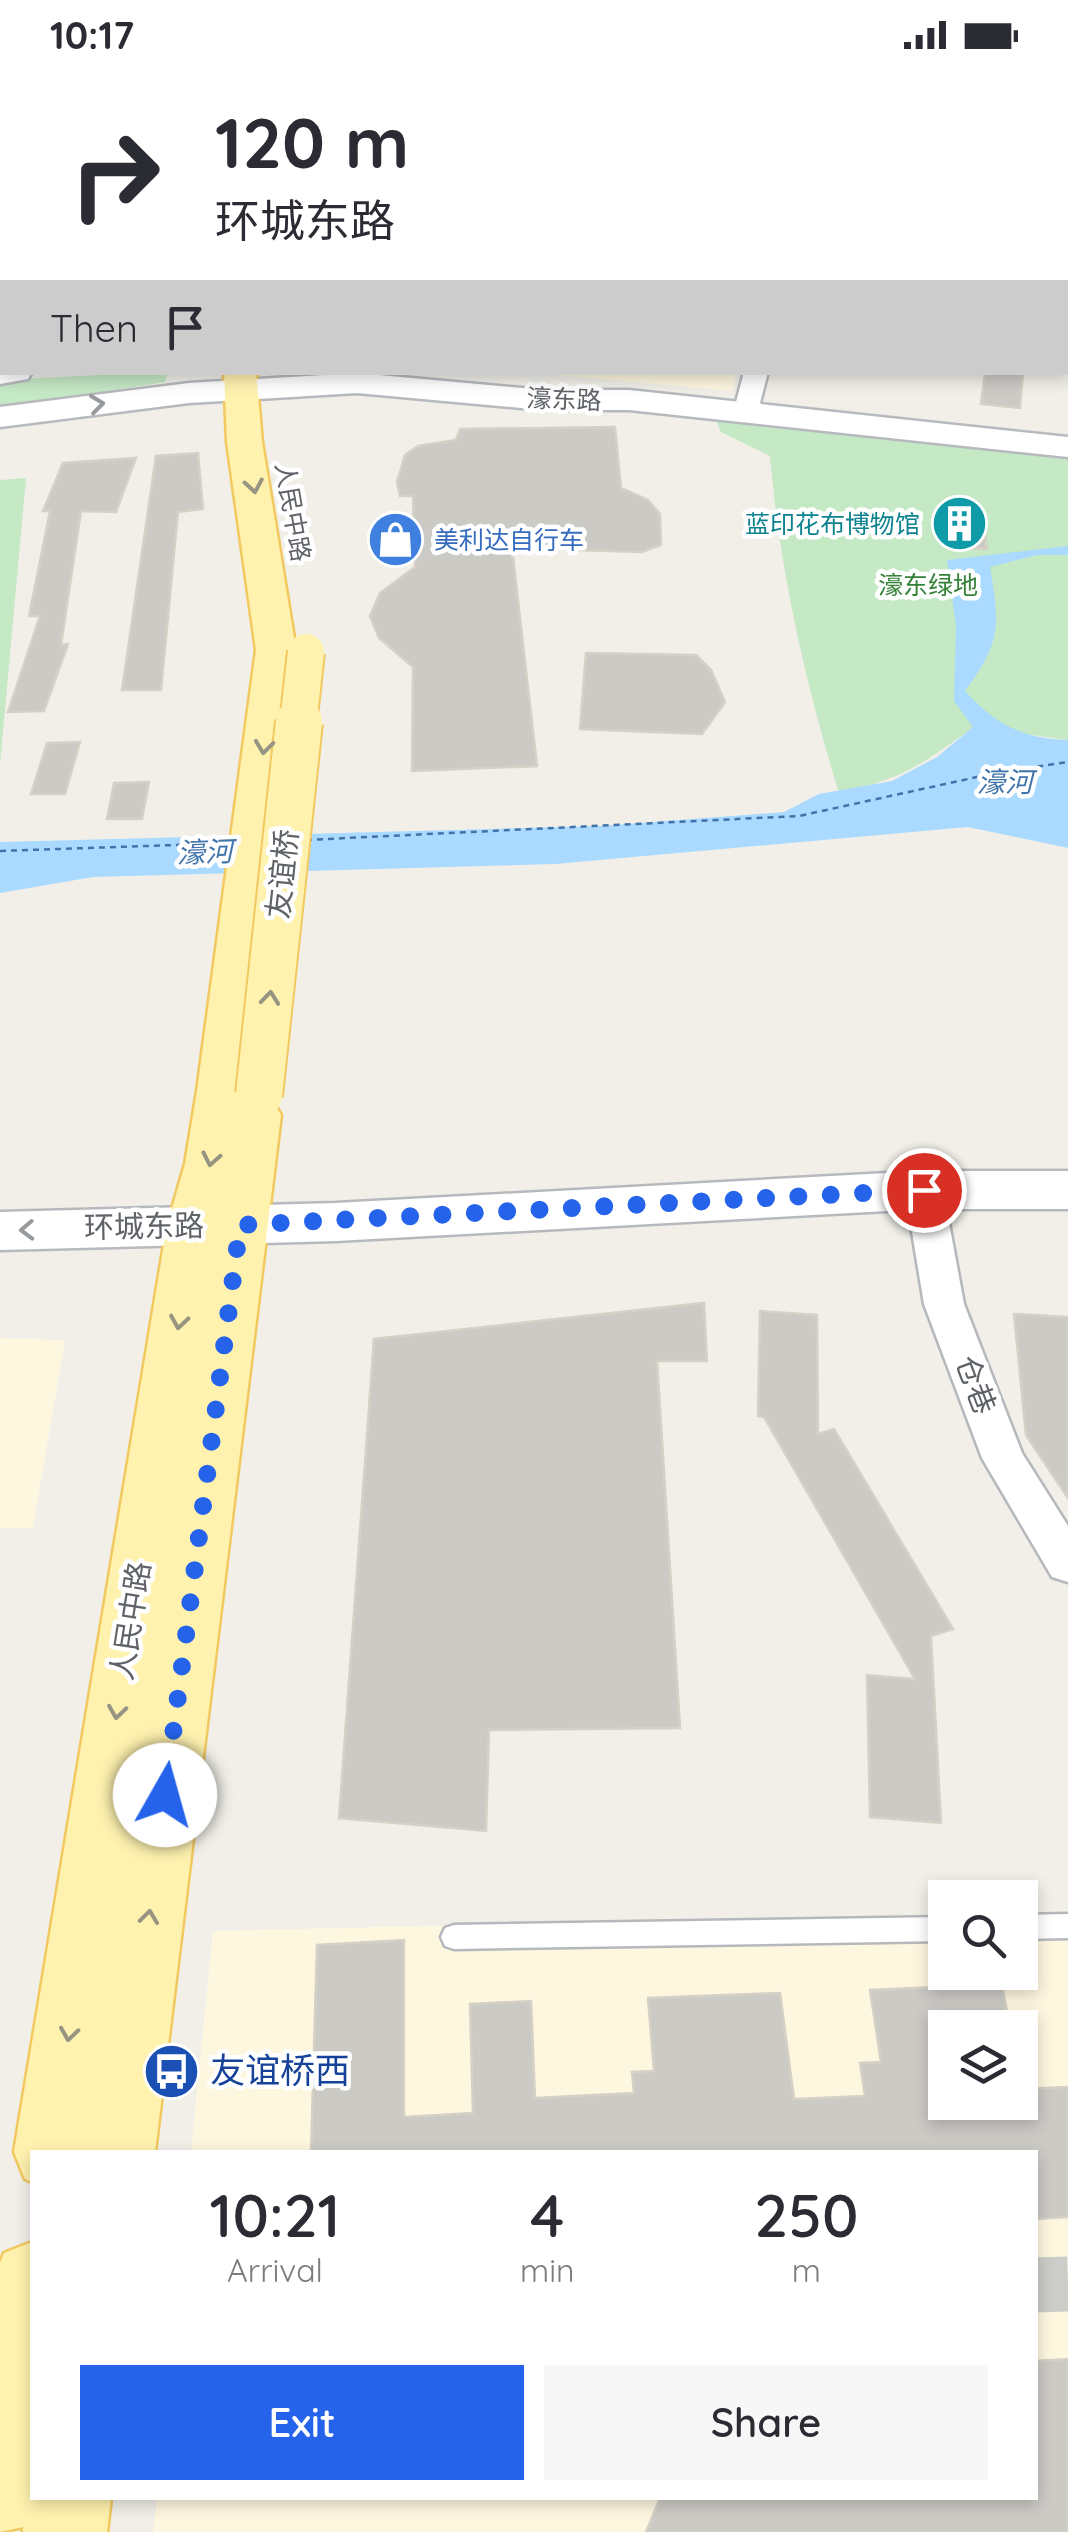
<!DOCTYPE html>
<meta charset="utf-8">
<style>
body{margin:0;font-family:Quicksand,"Noto Sans SC",sans-serif;background:#f7f7f7;color:#2b2b33;height:100vh;display:flex;flex-direction:column;font-size:38px;white-space:nowrap}
*{box-sizing:border-box;margin:0}
p{font-size:32px;color:#7c7c81}
.icon{flex:none;width:55px;height:55px;fill:none;stroke:currentColor;stroke-width:2;stroke-linecap:round;stroke-linejoin:round}
.map{position:relative;flex:1;overflow:hidden}
.side{position:absolute;left:30px;top:2080px;width:1008px;height:350px;display:flex;flex-direction:column;background:#fff;border-radius:0px;box-shadow:0 5px 15px #0003}
.side>*{flex:none}
.banner{position:absolute;left:0px;top:0px;width:1070px;height:305px;box-shadow:0 5px 15px #0003;background:#fff;color:#2b2b33;overflow:hidden}
.controls{position:absolute;left:928px;top:1810px;display:grid;gap:20px}
.controls a{display:grid;place-items:center;width:110px;height:110px;border-radius:0px;background:#fff;box-shadow:0 5px 15px #0003;font-size:50px}
.pin{position:absolute;display:grid;place-items:center;width:85px;height:85px;color:#fff;margin:-42px;border:5px solid #fff;border-radius:50%;box-shadow:0 2px 10px #0007}
.me{position:absolute;width:110px;margin:-55px;rotate:7deg;stroke-linejoin:round;filter:drop-shadow(0 0 8px #0008)}
.turn{display:flex;align-items:center;gap:35px;height:210px;padding:0 50px;font-size:45px}
.turn .icon{width:130px;height:130px;stroke-width:2.5}
.turn b{display:block;font-size:70px;line-height:85px}
.then{display:flex;align-items:center;height:95px;padding:0 50px;background:#0003;gap:20px;font-size:38px}
.eta{display:flex;justify-content:space-evenly;align-items:center;height:170px;text-align:center}
.eta b{font-size:60px;font-weight:600;line-height:70px}
.action{display:flex;gap:20px;margin-top:auto;padding:20px 50px}
.action a{flex:1;height:115px;border-radius:0px;background:#2563eb;color:#fff;font-size:40px;font-weight:600;line-height:115px;text-align:center}
.action a+a{background:#f7f7f7;color:#2b2b33}
.status{display:flex;justify-content:space-between;align-items:center;height:70px;padding:0 50px;background:#fff;direction:ltr}
.status svg{height:28px;fill:currentColor}
.map>svg:first-child{display:block}
.commercial{fill:#fef7e0;fill-rule:evenodd}
.green{fill:#c5e8c5}
.water{fill:#aadaff}
.lines{fill:none;stroke-linecap:round;stroke-linejoin:round}
.ferry{stroke:#4174aa;stroke-width:2.5;stroke-dasharray:6 5;stroke-linecap:butt}
.building{fill:#cccac5;stroke:#d6d1c6;stroke-width:2.5}
.street-tunnel{stroke:#ccccc8;stroke-width:55;stroke-dasharray:55 28;stroke-linecap:butt}
.lane-casing{stroke:#b5b8bc;stroke-width:5}
.street-casing{stroke:#b5b8bc;stroke-width:5}
.secondary-casing{stroke:#b6babf;stroke-width:5}
.primary-casing{stroke:#f2c960;stroke-width:5}
.lane{fill:#fff;fill-rule:evenodd}
.street{fill:#fff;fill-rule:evenodd}
.secondary{fill:#fff;fill-rule:evenodd}
.primary{fill:#fff2af;fill-rule:evenodd}
.primary-bridge-far1-casing{stroke:#f2c960;stroke-width:40;stroke-linecap:butt}
.primary-bridge-casing{stroke:#f2c960;stroke-width:50;stroke-linecap:butt}
.primary-bridge-far1{stroke:#fff2af;stroke-width:36}
.primary-bridge{stroke:#fff2af;stroke-width:46}
.oneway{stroke:#979a9d}
.oneway2{stroke:#979581}
.route{stroke:#2563eb;stroke-width:18;stroke-dasharray:0 32.4}
.labels{text-anchor:middle;stroke-width:9;stroke-linejoin:round;paint-order:stroke}
.far-street-label{font-size:25px;fill:#5f6368;stroke:#fff}
.far-culture-label{font-size:25px;fill:#0d838f;stroke:#fff;text-anchor:end}
.far-shop-label{font-size:25px;fill:#366cbe;stroke:#fff;text-anchor:start}
.far-park-label{font-size:25px;fill:#348238;stroke:#fff}
.far-water-label{font-size:28px;font-style:italic;fill:#4174aa;stroke:#fff}
.street-label{font-size:30px;fill:#5f6368;stroke:#fff}
.near-transit-label{font-size:35px;fill:#164399;stroke:#fff;text-anchor:start}
</style>
<div class="status"><b>10:17</b><svg viewBox="0 0 49 12"><path d="M0 12V9h3v3zM5 12V6h3v6zM10 12V3h3v9zM15 12V0h3v12zM26 1h20v11H26zM47 4h2v5h-2z"/></svg></div>
<div class="map">
<svg width="1068" height="2462" viewBox="0 0 1068 2462">
<rect width="100%" height="100%" fill="#f1efe8"/>
<!-- commercial -->
<path class="commercial" d="M533,303H737L732,321Z
M0,1268L65,1270L33,1458H0Z
M1068,1842V2462H153L157,2428H1035V2082H191L213,1861L945,1844V1902H1020V1843ZM945,1958H1020V2032H945Z"/>
<!-- green -->
<path class="green" d="M159,302L167,304L165,312L0,339V310Z
M716,350L1068,388V670L974,657C921,695 904,708 839,723C805,612 780,502 770,386L721,362Z
M26,408L0,695V410Z"/>
<!-- water -->
<path class="water" d="M1068,476V485H1037L990,497C1000,557 1001,572 965,621C995,654 1023,669 1068,670V778L968,757L555,794L93,807L0,823V772L601,756L784,742L819,724L892,711L937,687L973,657L954,631L956,556L947,490Z"/>
<g class="lines">
<!-- ferry -->
<path class="ferry" d="M306,770L799,746L1000,702L1068,692
M0,781L233,773"/>
</g>
<!-- building -->
<path class="building" d="M985,302H1023L1020,338L981,334Z
M615,357L621,418L648,430L660,444L661,475L642,482L512,478L537,696L412,701L413,597L379,568L370,546L380,523L415,497L413,426H400L397,412L405,385L418,376L456,370L460,359Z
M198,383L203,439L178,442L161,620H122L156,386Z
M136,388L116,442L81,441L61,575L68,574L44,641L8,642L40,546H29L50,441H43L63,393Z
M954,440L982,441L987,479L958,478Z
M586,583L696,585L711,600L725,632L702,664L580,659Z
M80,672L65,724H31L47,673Z
M149,712L142,749H107L114,713Z
M704,1233L707,1291H657L680,1658L489,1660L486,1761L339,1748L374,1269Z
M760,1241L817,1245L818,1364L834,1359L953,1559L931,1566L941,1753L870,1747L867,1605L915,1609L764,1347L758,1346Z
M1014,1244L1068,1247V1428L1026,1365Z
M404,1870V2047L473,2043L470,1934L531,1931L535,2028L634,2023L632,2002L654,2001L648,1928L780,1923L794,2029L865,2026L860,1993L881,1992L870,1920L1002,1914L1010,1958H945V2032H1020V2019L1068,2017V2147L1035,2149V2082H311L317,1875Z
M1068,2289V2462H646L660,2428H1035V2291Z"/>
<g class="lines">
<!-- street-tunnel -->
<path class="street-tunnel" d="M1035,2215L1068,2214"/>
<defs>
<path id="lane" d="M1068,1844V1868L1020,1869V1845Z
M945,1847V1871L454,1879L445,1876L441,1867L445,1858L454,1855Z"/>
<path id="street" d="M585,0H607L608,2H586Z
M0,45H2V57H0Z
M744,302H768L760,333L775,344L772,349H754L735,336Z
M924,1107L937,1110L943,1120L964,1234L1022,1383L1068,1456V1512L1052,1507L982,1388L924,1234L905,1120L911,1110Z"/>
<path id="secondary" d="M0,294L2,302H32L28,309L0,314Z
M357,303L544,320H629L1068,367V387L629,340H544L357,323L189,333L0,357V337L189,313Z
M924,1101H1068V1139H924L336,1171L0,1180V1142L336,1133Z"/>
<path id="primary" d="M224,0H250L251,2H226Z
M224,302H256L262,372L296,580L246,1031L256,1028L274,1033L281,1045L155,2082H32V2112L25,2109L14,2082L167,1156L185,1094L197,1021L256,580L227,372Z
M32,2172V2428H111L107,2462H23V2457L0,2462V2193L4,2183Z"/>
</defs>
<!-- lane casing -->
<use href="#lane" class="lane-casing"/>
<!-- street casing -->
<use href="#street" class="street-casing"/>
<!-- secondary casing -->
<use href="#secondary" class="secondary-casing"/>
<!-- primary casing -->
<use href="#primary" class="primary-casing"/>
<!-- lane -->
<use href="#lane" class="lane"/>
<!-- street -->
<use href="#street" class="street"/>
<!-- secondary -->
<use href="#secondary" class="secondary"/>
<!-- primary -->
<use href="#primary" class="primary"/>
<defs>
<path id="primary-bridge-far1" d="M298,655L306,582"/>
<path id="primary-bridge" d="M259,1025L299,652"/>
</defs>
<!-- primary-bridge-far1 casing -->
<use href="#primary-bridge-far1" class="primary-bridge-far1-casing"/>
<!-- primary-bridge casing -->
<use href="#primary-bridge" class="primary-bridge-casing"/>
<!-- primary-bridge-far1 -->
<use href="#primary-bridge-far1" class="primary-bridge-far1"/>
<!-- primary-bridge -->
<use href="#primary-bridge" class="primary-bridge"/>
</g>
<!-- one-way arrows -->
<defs><path id="oneway-chevron" d="M-2-3.5L2.5 0L-2 3.5" fill="none" stroke-width="1.6" stroke-linecap="round" stroke-linejoin="round" transform="scale(2.5)"/></defs>
<g class="oneway">
<use href="#oneway-chevron" transform="translate(97 334) rotate(-7)"/>
<use href="#oneway-chevron" transform="translate(27 1160) rotate(178)"/>
</g>
<g class="oneway2">
<use href="#oneway-chevron" transform="translate(254 416) rotate(80)"/>
<use href="#oneway-chevron" transform="translate(264 677) rotate(97)"/>
<use href="#oneway-chevron" transform="translate(270 928) rotate(-84)"/>
<use href="#oneway-chevron" transform="translate(211 1089) rotate(101)"/>
<use href="#oneway-chevron" transform="translate(179 1252) rotate(99)"/>
<use href="#oneway-chevron" transform="translate(117 1642) rotate(98)"/>
<use href="#oneway-chevron" transform="translate(149 1847) rotate(-83)"/>
<use href="#oneway-chevron" transform="translate(69 1964) rotate(98)"/>
</g>
<g class="lines">
<!-- route -->
<path class="route" d="M165,1725L240,1155L924,1120"/>
</g>
<!-- icons -->
<defs>
<symbol id="building-disc" viewBox="-11 -11 22 22"><circle r="9.5" fill="#0f9aa8" stroke="#fff"/><path d="M-4-6H4V6H1V3H-1V6H-4ZM-2.5-4.3h1.7v1.8h-1.7ZM.8-4.3h1.7v1.8H.8ZM-2.5-1h1.7V.8h-1.7ZM.8-1h1.7V.8H.8Z" fill="#fff"/></symbol>
<symbol id="shop-disc" viewBox="-11 -11 22 22"><circle r="9.5" fill="#3f7fe0" stroke="#fff"/><path d="M-5-2.5h2.3a2.7 3.5 0 0 1 5.4 0H5L5.5 6h-11ZM-1.5-2.5h3a1.5 2.3 0 0 0-3 0Z" fill="#fff"/></symbol>
<symbol id="bus-disc" viewBox="-11 -11 22 22"><circle r="9.5" fill="#1a4fb4" stroke="#fff"/><path d="M-5-6H5V4H4V6H2V4H-2V6H-4V4H-5ZM-3.5-4V0h7V-4ZM-3.5 1.2v1.5H-2V1.2ZM2 1.2v1.5H3.5V1.2Z" fill="#fff"/></symbol>
</defs>
<g fill-rule="evenodd">
<use href="#building-disc" x="928" y="422" width="63" height="63"/>
<use href="#shop-disc" x="364" y="438" width="63" height="63"/>
<use href="#bus-disc" x="140" y="1970" width="63" height="63"/>
</g>
<g class="labels">
<!-- far-street labels -->
<g class="far-street-label">
<text transform="translate(564 329) rotate(2)" y="9">濠东路</text>
<text transform="translate(293 442) rotate(80)" y="9">人民中路</text>
</g>
<!-- far-culture labels -->
<g class="far-culture-label">
<text x="920" y="463">蓝印花布博物馆</text>
</g>
<!-- far-shop labels -->
<g class="far-shop-label">
<text x="434" y="479">美利达自行车</text>
</g>
<!-- far-park labels -->
<g class="far-park-label">
<text x="928" y="524">濠东绿地</text>
</g>
<!-- far-water labels -->
<g class="far-water-label">
<text x="1005" y="722">濠河</text>
<text transform="translate(205 782) rotate(-2)" y="10">濠河</text>
</g>
<!-- street labels -->
<g class="street-label">
<text transform="translate(283 804) rotate(-84)" y="10">友谊桥</text>
<text transform="translate(144 1157) rotate(-1)" y="10">环城东路</text>
<text transform="translate(975 1315) rotate(69)" y="10">仓巷</text>
<text transform="translate(131 1551) rotate(-81)" y="10">人民中路</text>
</g>
<!-- near-transit labels -->
<g class="near-transit-label">
<text x="210" y="2013">友谊桥西</text>
</g>
</g>
</svg>
<div class="controls">
<a><svg class="icon" aria-label="search" viewBox="0 0 24 24"><circle cx="10" cy="10" r="6"/><path d="M15 15l6 6"/></svg></a>
<a><svg class="icon" aria-label="layers" viewBox="0 0 24 24"><path d="M12 4l9 5-9 5-9-5zM3 14l9 5 9-5"/></svg></a>
</div>
<div class="pin" style="left:924px;top:1120px;background:#d93025"><svg class="icon" aria-label="arrive" viewBox="0 0 24 24"><path d="M6 21V4h12l-3 4 3 4H6"/></svg></div>
<svg class="me" style="left:165px;top:1725px" viewBox="-20 -20 40 40"><circle r="19" fill="#fff"/><path d="M0-13L10 11 0 6-10 11z" fill="#2563eb"/></svg>
<div class="banner">
<div class="turn"><svg class="icon" aria-label="right" viewBox="0 0 24 24"><path d="M7 20v-9h11M14 6l5 5-5 5"/></svg><div><b>120 m</b>环城东路</div></div>
<div class="then">Then<svg class="icon" aria-label="arrive" viewBox="0 0 24 24"><path d="M6 21V4h12l-3 4 3 4H6"/></svg></div>
</div>
<section class="side">
<div class="eta">
<div><b>10:21</b><p>Arrival</p></div>
<div><b>4</b><p>min</p></div>
<div><b>250</b><p>m</p></div>
</div>
<div class="action"><a>Exit</a><a>Share</a></div>
</section>
</div>
